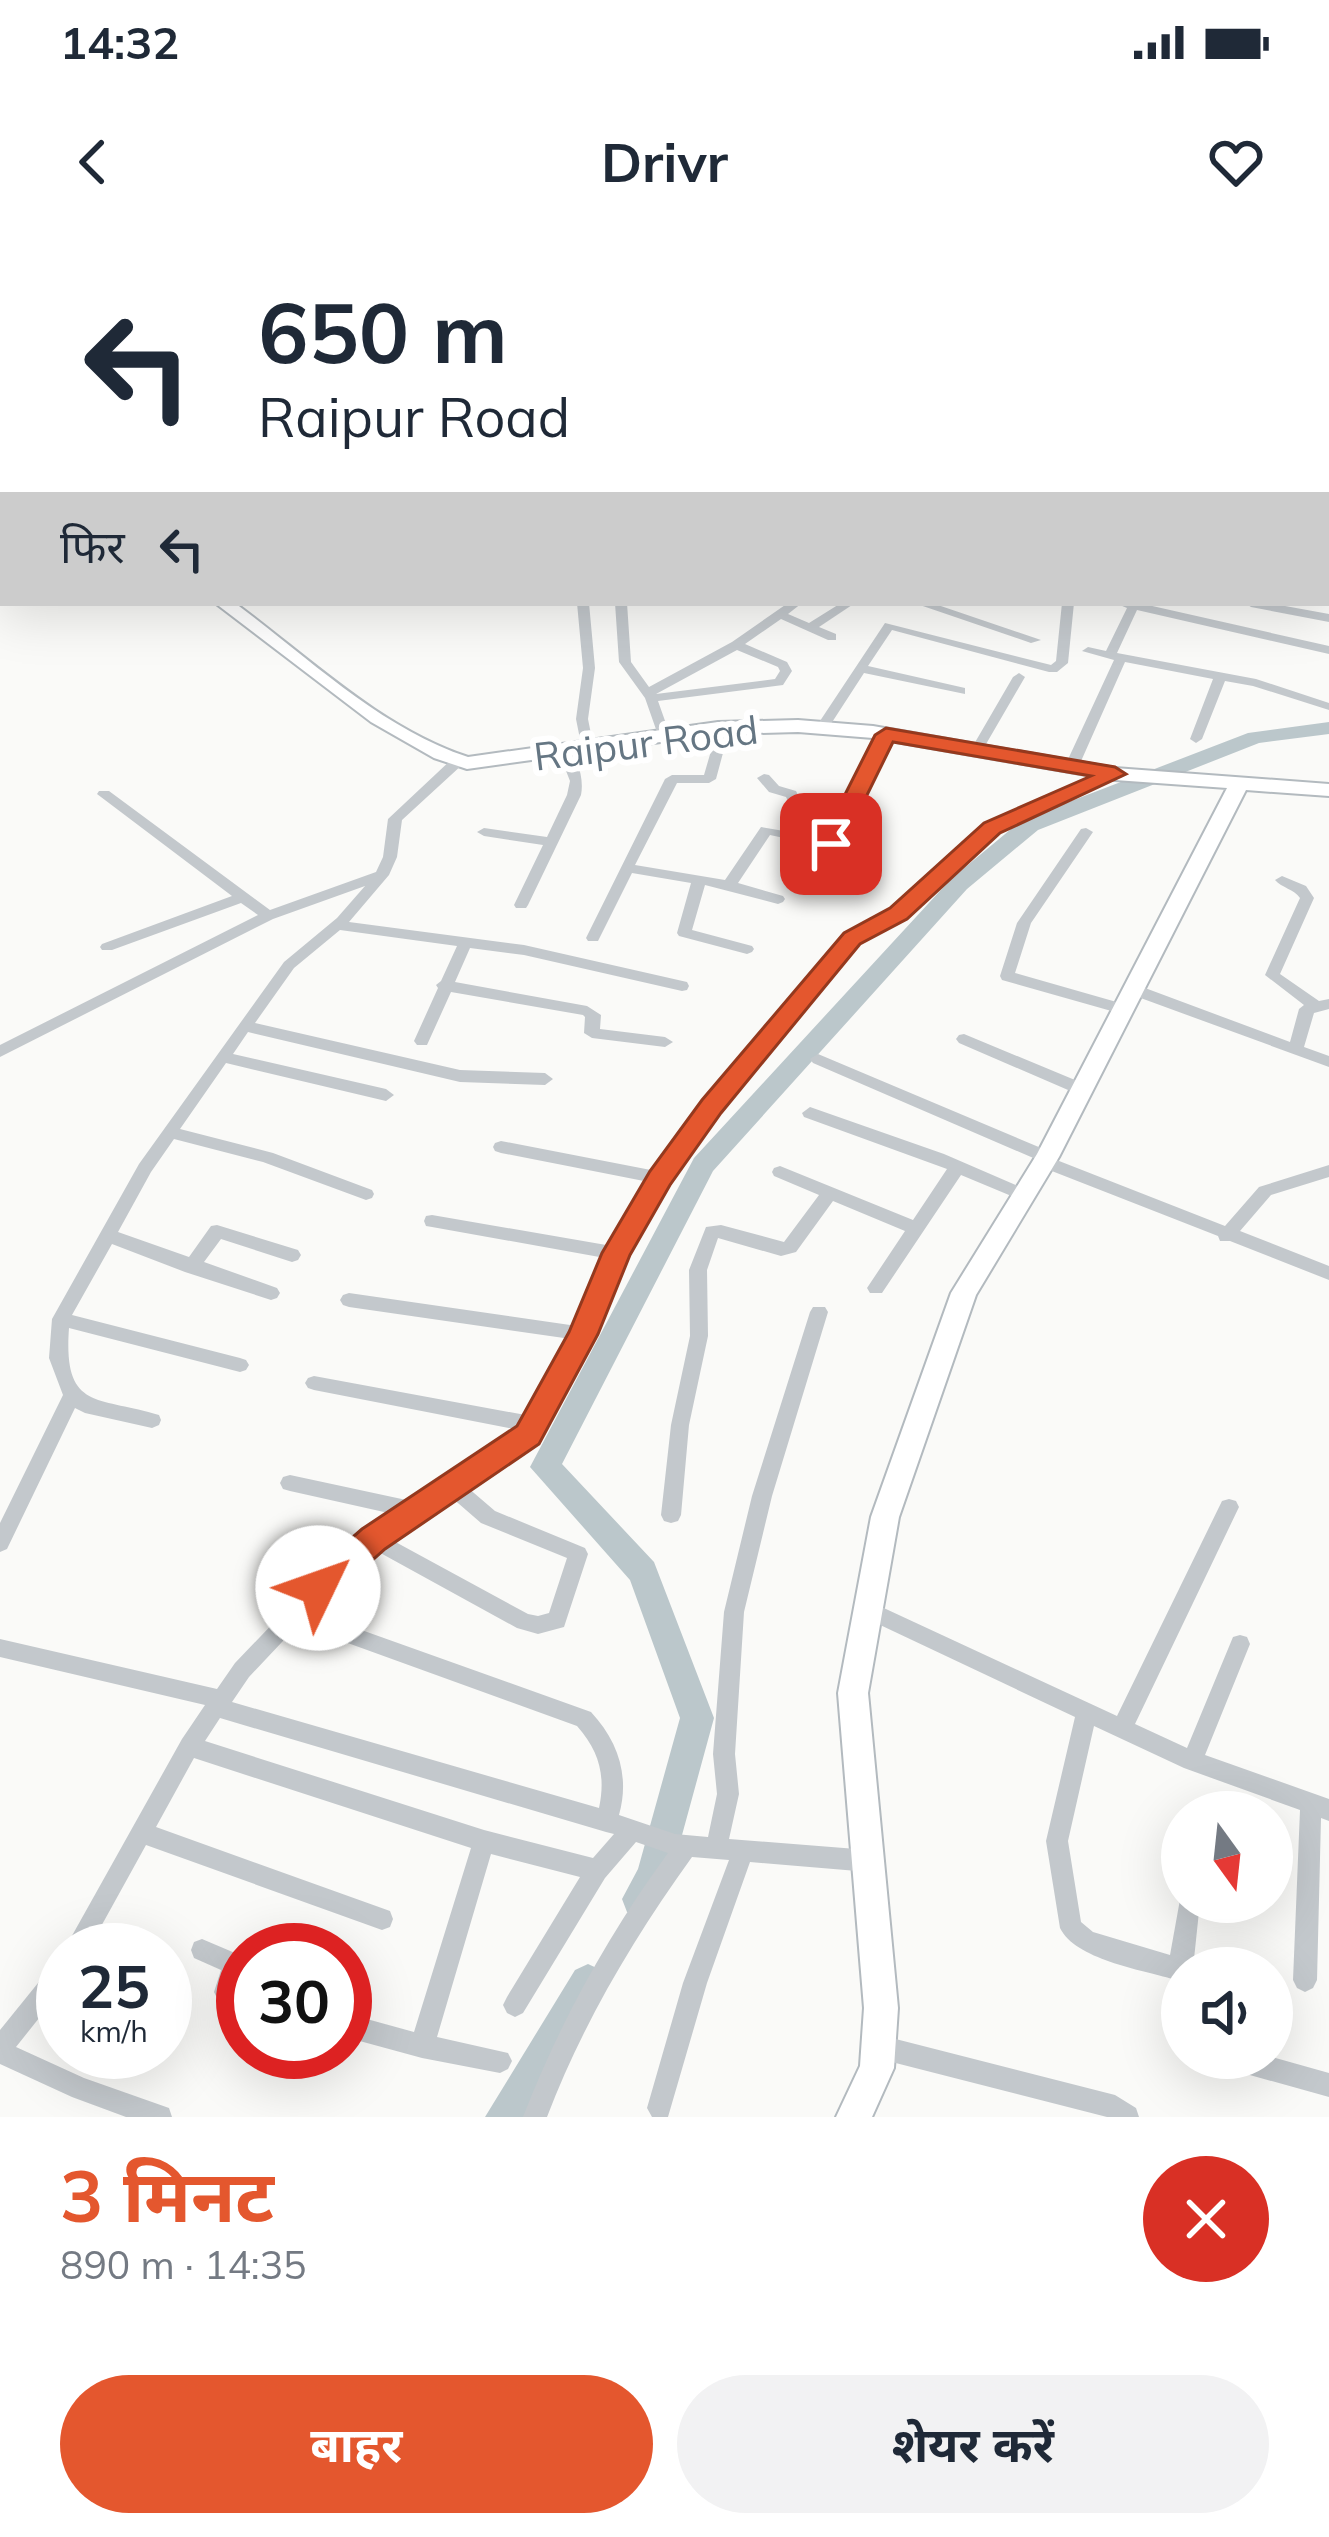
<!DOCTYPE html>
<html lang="hi">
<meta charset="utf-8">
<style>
body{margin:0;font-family:Mulish,"Noto Sans Devanagari",sans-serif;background:#f2f2f3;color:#1f2937;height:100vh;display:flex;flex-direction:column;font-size:45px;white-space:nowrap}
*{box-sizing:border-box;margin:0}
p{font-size:39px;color:#747a83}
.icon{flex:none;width:66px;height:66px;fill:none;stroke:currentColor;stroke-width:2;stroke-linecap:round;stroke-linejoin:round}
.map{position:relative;height:1877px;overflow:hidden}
.sheet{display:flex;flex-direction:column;background:#fff;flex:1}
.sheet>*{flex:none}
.top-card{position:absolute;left:0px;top:0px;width:1329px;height:366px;box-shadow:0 12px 48px #0002;background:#fff;color:#1f2937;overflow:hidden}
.needle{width:78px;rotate:165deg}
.fabs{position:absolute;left:1161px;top:1551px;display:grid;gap:24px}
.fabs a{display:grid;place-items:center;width:132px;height:132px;border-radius:50%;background:#fff;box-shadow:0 12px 48px #0002;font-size:60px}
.speed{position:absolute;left:36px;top:1683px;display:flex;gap:24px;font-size:60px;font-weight:700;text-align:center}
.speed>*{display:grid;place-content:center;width:156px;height:156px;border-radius:50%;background:#fff;box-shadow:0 12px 48px #0002;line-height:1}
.speed small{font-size:30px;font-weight:400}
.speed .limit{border:18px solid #d22;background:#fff;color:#111}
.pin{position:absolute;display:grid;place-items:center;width:102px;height:102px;color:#fff;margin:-51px;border-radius:24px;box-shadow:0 6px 18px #0006}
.me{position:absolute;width:132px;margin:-66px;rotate:48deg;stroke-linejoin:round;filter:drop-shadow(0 0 9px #0008)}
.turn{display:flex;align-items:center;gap:42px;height:252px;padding:0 60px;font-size:54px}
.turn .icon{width:156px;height:156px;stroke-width:2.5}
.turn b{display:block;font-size:84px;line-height:102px}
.then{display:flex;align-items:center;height:114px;padding:0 60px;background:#0003;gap:24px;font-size:45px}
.round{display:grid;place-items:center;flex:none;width:126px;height:126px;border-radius:63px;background:#f2f2f3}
.head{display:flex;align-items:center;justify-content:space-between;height:204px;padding:0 60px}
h1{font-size:72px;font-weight:700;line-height:90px;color:#e4572e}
.cta{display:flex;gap:24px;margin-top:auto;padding:24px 60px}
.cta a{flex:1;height:138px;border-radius:72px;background:#e4572e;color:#fff;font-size:48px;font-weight:700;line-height:138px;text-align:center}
.cta a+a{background:#f2f2f3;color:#1f2937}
.status{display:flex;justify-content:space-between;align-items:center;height:84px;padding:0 60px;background:#fff;direction:ltr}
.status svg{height:33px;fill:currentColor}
header{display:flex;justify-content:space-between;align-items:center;height:156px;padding:0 60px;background:#fff;font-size:54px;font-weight:700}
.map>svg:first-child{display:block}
.green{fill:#dadfd7}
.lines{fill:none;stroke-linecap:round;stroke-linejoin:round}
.river{fill:#bbc7cb;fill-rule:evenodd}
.secondary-casing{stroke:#b3babf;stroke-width:4}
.street{fill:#c3c8cc;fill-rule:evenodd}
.secondary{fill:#fff;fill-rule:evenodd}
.route{fill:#e4572e;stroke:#94391e;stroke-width:3}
.labels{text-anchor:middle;stroke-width:12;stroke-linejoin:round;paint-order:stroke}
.far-street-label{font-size:39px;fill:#657683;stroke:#fff}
</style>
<div class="status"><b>14:32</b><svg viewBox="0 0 49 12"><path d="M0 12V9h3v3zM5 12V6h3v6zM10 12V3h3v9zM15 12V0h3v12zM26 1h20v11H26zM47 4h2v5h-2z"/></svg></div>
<header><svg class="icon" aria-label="back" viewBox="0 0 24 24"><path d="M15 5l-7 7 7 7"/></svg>Drivr<svg class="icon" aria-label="heart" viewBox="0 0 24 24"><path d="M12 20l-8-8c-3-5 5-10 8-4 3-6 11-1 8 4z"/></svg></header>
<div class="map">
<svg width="1329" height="1877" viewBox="0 0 1329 1877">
<rect width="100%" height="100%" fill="#fafaf8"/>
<!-- green -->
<path class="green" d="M0,0H625L634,3H3V26Z"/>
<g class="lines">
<!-- river -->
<path class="river" d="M1329,482V494L1259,503L1038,590L967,649L713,931L562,1224L654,1322L714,1478L667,1650L653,1672L640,1677L627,1672L622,1659L638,1629L680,1478L630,1340L530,1227L694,918L951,639L1022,580L1248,493Z
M588,1724L601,1730L607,1743L528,1877H485L575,1730Z"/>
<defs>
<path id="secondary" d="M625,0H646L649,3H628Z
M0,277L3,278V288L0,287Z
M215,363H235C308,417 380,488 468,517L718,482L798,480L873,486L1115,528L1329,544V556L1246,550L1059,917L976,1055L899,1277L868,1453L898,1768L894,1828L872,1877H836L860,1826L864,1768L838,1453L871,1277L951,1053L1037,914L1227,548L1115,540L873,498L798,492L718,494L467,529L434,518L371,482Z"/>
</defs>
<!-- secondary casing -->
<use href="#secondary" class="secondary-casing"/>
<!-- street -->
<path class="street" d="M1326,9L1329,10V16L1326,15Z
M1326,306H1329V312H1326Z
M577,363H589L595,428L588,479L594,509L588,513L582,509L576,479L583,428Z
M615,363H627L631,422L649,447L732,402L788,363H802L788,374L809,383L841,363H855L819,387L836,394V400H828L781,379L745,404L787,422L792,431L783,445L658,461L670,495L664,499L658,495L645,458L619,422ZM737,410L778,427L780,431L775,439L656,454Z
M914,363H932L1041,400L1031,403Z
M1062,363H1074L1068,423L1057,432H1049L892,390L868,426L965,448V454L864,433L827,490L822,491L816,487L885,383L1051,425L1056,421Z
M1115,363H1139L1329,406V414L1137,370L1117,413L1256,439L1329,463V470L1253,446L1225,441L1202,499L1196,503L1190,499L1213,439L1125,422L1078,528L1071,532L1066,531L1064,528L1114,420L1082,411L1088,407L1106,411L1127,368Z
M1245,363H1269L1329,374V382L1251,367Z
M1019,433L1025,437L982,511L976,515L971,514L970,511L1013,437Z
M724,483L730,487L716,539L709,543H677L635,625L725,640L761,587L825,598L836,578L790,565L786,557L769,552L757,538L764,534L769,535L779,546L796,551L800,559L840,571L881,492H891L892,495L838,604L820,633H810L808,630L821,606L770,595L738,643L783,656L785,659L783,662L778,664L705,645L692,690L752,706L754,709L752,712L747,714L679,696L677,693L691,643L632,633L598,701H588L586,698L665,539L672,535H704L718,487Z
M565,509C579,517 584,540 581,555L528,665L526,668H516L514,665L543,605L484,596L477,592L484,588L547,597L567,555L570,541L559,513Z
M458,517L463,518V524L402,580L397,617L389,635L349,682L524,705L687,742L689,746L687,750L682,751L524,715L470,708L455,742L587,766L601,775L600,789L665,797L673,802L665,807L592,798L584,793L585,777L583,775L451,752L427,805H417L414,801L438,748L436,745L441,741L457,706L340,690L294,728L255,783L460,830L545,833L553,839L545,845L460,842L248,792L233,814L386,849L394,855L386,861L226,823L180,889L273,913L372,950L374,954L372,958L366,960L263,922L174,899L151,932L118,992L189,1017L211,986L217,985L298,1010L301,1015L298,1020L292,1022L221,999L204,1022L277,1048L280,1053L277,1058L271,1060L185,1032L112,1004L72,1075L240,1118L246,1120L249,1125L246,1130L240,1132L69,1088C63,1171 97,1156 159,1175L161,1180L159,1185L152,1188L85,1173L75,1168L7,1309L0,1312V1283L63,1155L49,1118L52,1079L139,924L284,722L337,678L365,646L273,679L0,817V805L258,675L241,663L112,710H102L100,707L102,704L232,656L97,554L99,551H109L270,670L376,632L383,617L388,579L453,518Z
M1115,530L1120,531V537L997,591L897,682L857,702L718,871L666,942L624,1014L592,1094L543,1190L514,1219L467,1247L495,1271L585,1308L588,1314L564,1387L538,1394L517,1388L375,1310L352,1328L311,1372L591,1472C618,1501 630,1536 619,1575L675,1594L708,1597L717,1554L713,1514L724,1372L752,1256L810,1072L813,1067H825L828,1072L772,1256L744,1372L735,1514L739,1554L729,1599L869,1610L877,1613L880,1621L877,1629L869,1632L750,1622L707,1743L668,1877H652L647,1868L683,1743L729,1620L692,1617C633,1699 583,1783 547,1877H523C560,1782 608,1695 668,1613L636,1602L605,1638L523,1773L515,1777L507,1773L503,1765L507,1757L580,1637L491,1614L437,1797L508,1813L512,1821L508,1829L500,1833L422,1818L345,1797V1773L414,1792L471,1608L194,1518L156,1587L390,1671L393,1679L390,1687L382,1690L146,1605L88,1710H64L182,1499L205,1465L0,1417V1399L217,1449L235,1423L282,1374L285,1368L290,1366L338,1316L393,1274L290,1251L283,1249L280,1243L283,1237L290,1235L411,1261L500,1207L519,1190L314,1150L308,1148L305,1143L308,1138L314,1136L531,1176L571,1099L349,1067L343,1065L340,1060L343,1055L349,1053L577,1086L605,1018L432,987L426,986L424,981L426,976L432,975L612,1006L649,942L501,913L495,911L493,907L495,903L501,901L656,931L706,863L847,696L887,676L987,585ZM451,1257L481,1283L567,1318L549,1373L538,1376L528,1374L390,1299ZM298,1385L577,1486C599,1511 606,1535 599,1568L232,1462L249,1437ZM220,1478L606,1592L614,1594L593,1618L484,1590L205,1501Z
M1086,588L1093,592L1031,683L1015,733L1127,765L1130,769L1127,773L1122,774L1002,740L1000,736L1017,683L1081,589Z
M1282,636L1306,646L1314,658L1280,734L1319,761L1329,759V769L1314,773L1304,807L1329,816V827L1127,753L1125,749L1132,744L1137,745L1290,802L1299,769L1304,765L1265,735L1300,658C1294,649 1282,648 1275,640Z
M964,794L1087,845L1089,849L1087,853H1075L959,803L956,799L959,795Z
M818,814L1053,913L1054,919L1225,986L1259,947L1329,925V937L1271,955L1240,991L1329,1026V1040L1230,1001H1220L1218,996L1039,926L1038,920L813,823L810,819Z
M810,867L944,914L1032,952L1034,956L1032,960L1026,962L961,935L882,1053H870L867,1048L905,991L833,961L796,1012L781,1016L718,998L707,1030L708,1096L689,1185L681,1275L678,1281L671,1283L664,1281L661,1275L671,1185L690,1096L689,1030L706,987L721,985L784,1002L819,955L774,936L772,932L774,928L780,926L913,980L947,929L804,877L802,873Z
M1229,1259L1236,1261L1239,1267L1135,1484L1187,1508L1233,1397L1240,1395L1247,1397L1250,1404L1205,1515L1329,1559V1581L1321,1578L1317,1740L1313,1748L1305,1752L1297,1748L1293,1740L1300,1570L1184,1528L1094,1486L1068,1601L1081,1682L1093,1692L1170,1715L1181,1654L1182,1662H1200L1194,1719L1191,1727L1182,1728V1735L1173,1739C1141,1730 1075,1719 1060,1688L1046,1601L1075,1477L859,1375L856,1369L859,1363L866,1360L873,1363L1117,1476L1222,1261Z
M202,1699L242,1716L243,1733L240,1744L243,1745V1769L218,1760L214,1752L221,1730L194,1718L191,1710L194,1702Z
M63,1718V1748L16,1807L84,1838L169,1868L172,1877H126L72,1857L0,1824V1790L55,1722Z
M880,1795L1115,1855L1136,1868L1139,1877H1107L880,1819L872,1815L868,1807L872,1799Z
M1272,1817L1329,1833V1857L1232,1830L1224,1826L1220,1818Z"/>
<!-- secondary -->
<use href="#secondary" class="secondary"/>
</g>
<!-- route -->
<path class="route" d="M886,488L1115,527L1126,534L1000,593L907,679L860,704L721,873L670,945L630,1015L598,1094L539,1204L385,1309L330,1358L318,1363L307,1358L302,1348L307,1337L362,1289L517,1186L569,1092L602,1013L650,931L702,860L844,693L890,668L984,583L1091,536L893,502L843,604L831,611L823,609L820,604L875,495Z"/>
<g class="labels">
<!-- far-street labels -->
<g class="far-street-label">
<text transform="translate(646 503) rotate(-7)" y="14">Raipur Road</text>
</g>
</g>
</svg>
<div class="fabs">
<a><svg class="needle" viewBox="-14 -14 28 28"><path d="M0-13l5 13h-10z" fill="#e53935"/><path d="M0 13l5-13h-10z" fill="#747a83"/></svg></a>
<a><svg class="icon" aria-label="sound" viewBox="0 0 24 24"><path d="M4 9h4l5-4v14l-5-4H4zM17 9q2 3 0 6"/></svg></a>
</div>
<div class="speed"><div>25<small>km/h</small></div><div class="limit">30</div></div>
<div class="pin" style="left:831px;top:604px;background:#d93025"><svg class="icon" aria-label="arrive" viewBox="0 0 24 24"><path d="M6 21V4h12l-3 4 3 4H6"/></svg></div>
<svg class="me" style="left:318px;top:1348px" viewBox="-20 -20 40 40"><circle r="19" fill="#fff"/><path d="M0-13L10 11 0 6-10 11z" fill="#e4572e"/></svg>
<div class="top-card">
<div class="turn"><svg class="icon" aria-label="left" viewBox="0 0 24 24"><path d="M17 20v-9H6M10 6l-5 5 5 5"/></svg><div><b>650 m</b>Raipur Road</div></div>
<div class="then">फिर<svg class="icon" aria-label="left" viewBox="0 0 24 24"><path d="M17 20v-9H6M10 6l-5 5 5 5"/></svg></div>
</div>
</div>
<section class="sheet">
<div class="head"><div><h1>3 मिनट</h1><p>890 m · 14:35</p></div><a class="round" style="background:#d93025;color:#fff"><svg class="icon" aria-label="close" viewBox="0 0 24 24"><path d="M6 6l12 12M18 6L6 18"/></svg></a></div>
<div class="cta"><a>बाहर</a><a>शेयर करें</a></div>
</section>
